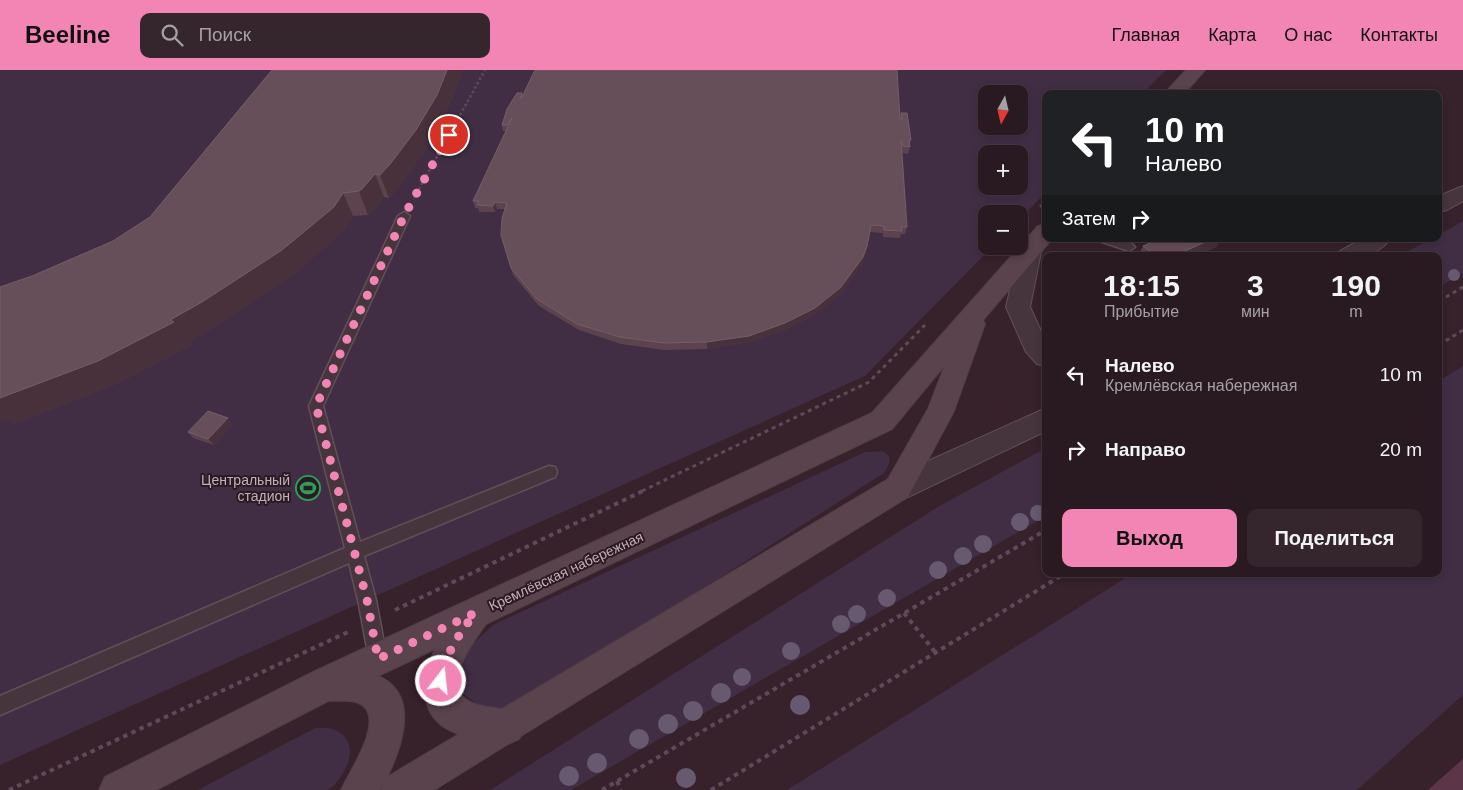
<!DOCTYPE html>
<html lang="ru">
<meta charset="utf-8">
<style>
body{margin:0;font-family:Arial,sans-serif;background:#35262d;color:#f1f3f6;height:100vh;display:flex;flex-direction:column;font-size:19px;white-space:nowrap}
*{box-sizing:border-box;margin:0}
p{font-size:16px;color:#a5a0a5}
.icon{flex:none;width:28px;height:28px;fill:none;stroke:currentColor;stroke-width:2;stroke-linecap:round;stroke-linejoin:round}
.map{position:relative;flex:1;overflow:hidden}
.details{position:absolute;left:1042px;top:182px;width:400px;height:325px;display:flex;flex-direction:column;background:#291920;border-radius:10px;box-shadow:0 2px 8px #0003,0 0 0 1px #45383e}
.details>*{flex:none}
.top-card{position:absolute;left:1042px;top:20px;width:400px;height:152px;border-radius:10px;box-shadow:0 2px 8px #0003,0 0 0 1px #45383e;background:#202124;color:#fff;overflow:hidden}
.needle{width:32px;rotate:188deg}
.buttons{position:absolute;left:978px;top:15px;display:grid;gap:10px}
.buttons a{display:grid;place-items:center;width:50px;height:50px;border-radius:10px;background:#291920;box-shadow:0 2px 8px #0003,0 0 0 1px #45383e;font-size:25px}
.pin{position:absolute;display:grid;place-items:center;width:42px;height:42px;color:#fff;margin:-21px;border:2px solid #fff;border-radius:50%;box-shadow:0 1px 5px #0007}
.me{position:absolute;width:55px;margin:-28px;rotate:16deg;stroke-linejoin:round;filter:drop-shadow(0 0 4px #0008)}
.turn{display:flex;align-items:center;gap:18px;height:105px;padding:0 20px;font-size:22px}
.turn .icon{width:65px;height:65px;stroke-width:2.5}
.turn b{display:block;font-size:35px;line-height:42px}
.then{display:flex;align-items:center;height:48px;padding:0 20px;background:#0003;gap:10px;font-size:19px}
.eta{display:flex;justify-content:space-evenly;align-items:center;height:85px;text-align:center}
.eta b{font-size:30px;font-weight:700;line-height:35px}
.action{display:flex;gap:10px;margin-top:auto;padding:10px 20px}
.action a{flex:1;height:58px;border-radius:10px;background:#f385b4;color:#111;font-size:20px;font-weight:700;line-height:58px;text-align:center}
.action a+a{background:#35262d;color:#f1f3f6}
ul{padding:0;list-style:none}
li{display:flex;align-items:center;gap:15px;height:75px;padding:0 20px}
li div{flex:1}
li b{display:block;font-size:19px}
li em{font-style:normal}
header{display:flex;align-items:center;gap:30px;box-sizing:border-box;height:70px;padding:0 25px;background:#f385b4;color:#111}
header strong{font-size:24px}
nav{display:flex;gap:28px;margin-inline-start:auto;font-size:18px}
.search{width:350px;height:45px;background:#35262d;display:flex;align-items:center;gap:12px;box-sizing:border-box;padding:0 18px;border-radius:10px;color:#a5a0a5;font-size:19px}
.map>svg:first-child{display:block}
.green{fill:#412e45;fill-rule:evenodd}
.water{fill:#5d3548}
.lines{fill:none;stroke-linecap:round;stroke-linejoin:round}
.service-casing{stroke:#624f58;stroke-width:3}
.minor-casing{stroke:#624f58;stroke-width:2}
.secondary-casing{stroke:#513e46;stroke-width:2}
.path-far2{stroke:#5e4a5c;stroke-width:2.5;stroke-dasharray:2.5 2.5;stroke-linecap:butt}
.path-far1{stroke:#5e4a5c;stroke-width:3;stroke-dasharray:4 4;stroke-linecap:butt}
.path{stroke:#5e4a5c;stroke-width:4;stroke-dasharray:4.5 4.5;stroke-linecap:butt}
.service{fill:#47353d;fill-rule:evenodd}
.minor{fill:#47353d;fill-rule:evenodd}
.secondary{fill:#5a434c;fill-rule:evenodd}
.tree{fill:#665970}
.wall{fill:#5c434e}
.shaded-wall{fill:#48313b}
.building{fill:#674f59;stroke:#765e68}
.route{stroke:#f385b4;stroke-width:9;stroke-dasharray:0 16.2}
.labels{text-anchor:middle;stroke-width:4;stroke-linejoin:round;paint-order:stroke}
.poi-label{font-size:14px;fill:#c4afb8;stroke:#2c1a22;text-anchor:end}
.street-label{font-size:14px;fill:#c4afb8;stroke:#2c1a22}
</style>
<header>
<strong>Beeline</strong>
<div class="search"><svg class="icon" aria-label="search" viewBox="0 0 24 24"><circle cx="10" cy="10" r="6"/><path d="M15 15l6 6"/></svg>Поиск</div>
<nav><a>Главная</a><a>Карта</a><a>О нас</a><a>Контакты</a></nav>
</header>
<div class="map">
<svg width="1463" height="720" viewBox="0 0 1463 720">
<rect width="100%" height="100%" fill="#37212b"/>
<!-- green -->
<path class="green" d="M0,0H1166L1142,24H1046V122L1019,150V144H986V176H993L865,306L0,695ZM986,24H1019V56H986ZM986,84H1019V116H986Z
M1463,151V203L1439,217V186H1399L1431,169H1439V165Z
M1463,296V625L1357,720H787L1132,504H1439V311Z
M1046,378V446L571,720H490L941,435Z
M882,381C894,387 890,393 884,403L517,637L501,639L480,637L464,624L458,601L465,581L493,555L865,382Z
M315,658C323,658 332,657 339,662C362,676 344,709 328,720H198Z"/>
<!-- water -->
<path class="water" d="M1463,689V720H1428Z"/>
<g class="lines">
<defs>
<path id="service" d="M404,142L410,146L323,336L360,472L549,396L555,397L557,402L555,407L364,486L376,530L387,589L384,595L378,598L372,595L369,589L358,530L349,493L0,645V626L345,478L309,336L398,146Z
M1100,169C1111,168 1127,168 1135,177L1129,181L1102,172Z"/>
<path id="minor" d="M1463,116V131L1447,140L1439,142V126Z
M1362,169H1390C1378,187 1356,186 1337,186L1340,181Z
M1031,170L1039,172L1042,177L1030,237L1046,272V296L1037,294L1026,282L1006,237L1020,177L1023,172Z
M1046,338V361L908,427L898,430L888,427L883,418L888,409Z"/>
<path id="secondary" d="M1186,0H1205L1184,24H1164Z
M1046,154V169H1052L983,250L985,254L954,341L908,427L521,666L519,669L508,674L434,720H381L387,707L459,664C453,662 446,659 441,655C417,635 424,604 435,579L378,606C425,626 398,689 380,720H341C349,702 385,651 362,635C354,629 338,631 328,631L156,720H99L105,707L313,602L872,343L1038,156ZM945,295L928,339L888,409L502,639C484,636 471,637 459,623C452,598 473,573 486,554L892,359Z"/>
</defs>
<!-- service casing -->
<use href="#service" class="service-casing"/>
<!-- minor casing -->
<use href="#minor" class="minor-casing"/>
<!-- secondary casing -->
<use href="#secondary" class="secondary-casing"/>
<!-- path-far2 -->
<path class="path-far2" d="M414,128L485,0
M1040,137L1046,131"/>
<!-- path-far1 -->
<path class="path-far1" d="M1439,231L1463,217
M1439,275L1463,260
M642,421L869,312L925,255"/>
<!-- path -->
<path class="path" d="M395,540L645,420
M904,543L935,582
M617,711L621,720
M9,720L348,562
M602,720L1046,460
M711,720L1064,504"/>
<!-- service -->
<use href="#service" class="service"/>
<!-- minor -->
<use href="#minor" class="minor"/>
<!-- secondary -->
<use href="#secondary" class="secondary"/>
</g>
<!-- trees -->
<g class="tree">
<circle cx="1454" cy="205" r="6"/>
<circle cx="1038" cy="443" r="8"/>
<circle cx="1020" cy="452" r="9"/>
<circle cx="983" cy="474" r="9"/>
<circle cx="963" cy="486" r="9"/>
<circle cx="938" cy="500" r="9"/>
<circle cx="887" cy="528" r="9"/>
<circle cx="857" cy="544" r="9"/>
<circle cx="841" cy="554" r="9"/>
<circle cx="791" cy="581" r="9"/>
<circle cx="742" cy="607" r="9"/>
<circle cx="721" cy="623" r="10"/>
<circle cx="800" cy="635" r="10"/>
<circle cx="693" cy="641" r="10"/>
<circle cx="668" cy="654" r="10"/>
<circle cx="639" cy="669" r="10"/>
<circle cx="597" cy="693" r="10"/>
<circle cx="569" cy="706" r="10"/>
<circle cx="686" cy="708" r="10"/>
</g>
<!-- wall -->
<path class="wall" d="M272,0H462V1L444,48L423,83L400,116L389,128L384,127L372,142L368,145L353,146L344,160L295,203L217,255L189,272L191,275L118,313L14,354L9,349L32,206L113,171L150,147Z
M523,25L900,49L901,43L911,70L908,84L902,83L907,157L905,164H901L900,168L883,167V163L870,162L866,183L862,194L841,224L814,245L785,260L749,272L707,279L664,280L621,274L579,260L539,236L513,205L501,165L505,139H497L495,142H479L478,138H475L473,131L506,61H503L502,55Z
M1159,169H1221L1216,177L1195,186H1138L1143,176Z
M233,355L214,375L193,368L188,362Z"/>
<!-- shaded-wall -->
<path class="shaded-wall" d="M447,0H462V1L444,48L423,83L400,116L389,128L380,105Z
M375,104L384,127L372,142L368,145L359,121Z
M343,123L353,146L344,160L295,203L217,255L189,272L191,275L118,313L14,354L9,349L0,352V328L170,250Z
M495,132L497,139L495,142L493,136Z
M1212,169H1221L1216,177L1195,186H1174Z
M867,176L866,183L862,194L841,224L814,245L785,260L749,272L707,279V272Z
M228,348L233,355L214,375L208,369Z"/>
<!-- building -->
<path class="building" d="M272,0H447L437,25L416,60L391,93L380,105L375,104L362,119L359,121L343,123L334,137L282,180L202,232L170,250L174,252L98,291L0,328V217L32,206L113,171L150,147Z
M535,0H897L900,49H902L901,43H907L911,70H909L910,77L903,76L901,70L907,157H901L902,161L884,160V156L871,155L867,176L863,187L841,217L815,238L785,253L749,266L707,272L664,273L620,267L577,254L537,229L511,198L501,165L502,148L507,133L495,132L493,136L477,135L479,131H473L512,48L507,55H502L507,39L517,23H522L521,29Z
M1159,169H1212L1174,186H1157L1143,176Z
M208,341L228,348L208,369L188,362Z"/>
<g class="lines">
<!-- route -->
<path class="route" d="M441,611C444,585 460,563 475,543L378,589L367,530L316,336L404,146L449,65"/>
</g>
<!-- icons -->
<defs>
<symbol id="stadium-ring" viewBox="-11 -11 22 22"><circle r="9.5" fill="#2c1a22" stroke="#2e9e5b" stroke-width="1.5"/><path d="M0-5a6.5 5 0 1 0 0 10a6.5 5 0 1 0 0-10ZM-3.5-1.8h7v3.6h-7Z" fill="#2e9e5b"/></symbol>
</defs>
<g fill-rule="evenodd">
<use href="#stadium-ring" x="294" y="404" width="28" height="28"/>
</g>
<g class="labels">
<!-- poi labels -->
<g class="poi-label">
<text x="290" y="415">Центральный<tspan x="290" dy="16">стадион</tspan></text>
</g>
<!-- street labels -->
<g class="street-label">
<text transform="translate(566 501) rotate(-25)" y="5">Кремлёвская набережная</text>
</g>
</g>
</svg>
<div class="buttons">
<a><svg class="needle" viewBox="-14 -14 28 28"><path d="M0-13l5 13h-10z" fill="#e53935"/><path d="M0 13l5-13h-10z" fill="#a5a0a5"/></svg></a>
<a>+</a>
<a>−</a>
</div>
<div class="pin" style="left:449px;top:65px;background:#d93025"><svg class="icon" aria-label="arrive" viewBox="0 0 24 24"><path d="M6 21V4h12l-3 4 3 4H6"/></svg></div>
<svg class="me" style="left:441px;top:611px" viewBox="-20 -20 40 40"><circle r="17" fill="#f385b4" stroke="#fff" stroke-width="3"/><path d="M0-11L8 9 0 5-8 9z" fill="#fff"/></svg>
<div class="top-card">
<div class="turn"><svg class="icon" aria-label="left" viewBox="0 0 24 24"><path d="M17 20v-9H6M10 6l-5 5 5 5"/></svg><div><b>10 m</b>Налево</div></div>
<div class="then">Затем<svg class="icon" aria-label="right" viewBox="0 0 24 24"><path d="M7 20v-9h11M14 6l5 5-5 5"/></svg></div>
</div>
<section class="details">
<div class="eta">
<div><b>18:15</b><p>Прибытие</p></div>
<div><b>3</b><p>мин</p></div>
<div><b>190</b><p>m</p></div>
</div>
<ul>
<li><svg class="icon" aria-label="left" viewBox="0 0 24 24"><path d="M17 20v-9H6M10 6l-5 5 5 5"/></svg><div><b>Налево</b><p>Кремлёвская набережная</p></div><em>10 m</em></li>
<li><svg class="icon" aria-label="right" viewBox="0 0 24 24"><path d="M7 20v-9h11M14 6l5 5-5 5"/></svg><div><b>Направо</b></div><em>20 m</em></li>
</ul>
<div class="action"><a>Выход</a><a>Поделиться</a></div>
</section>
</div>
